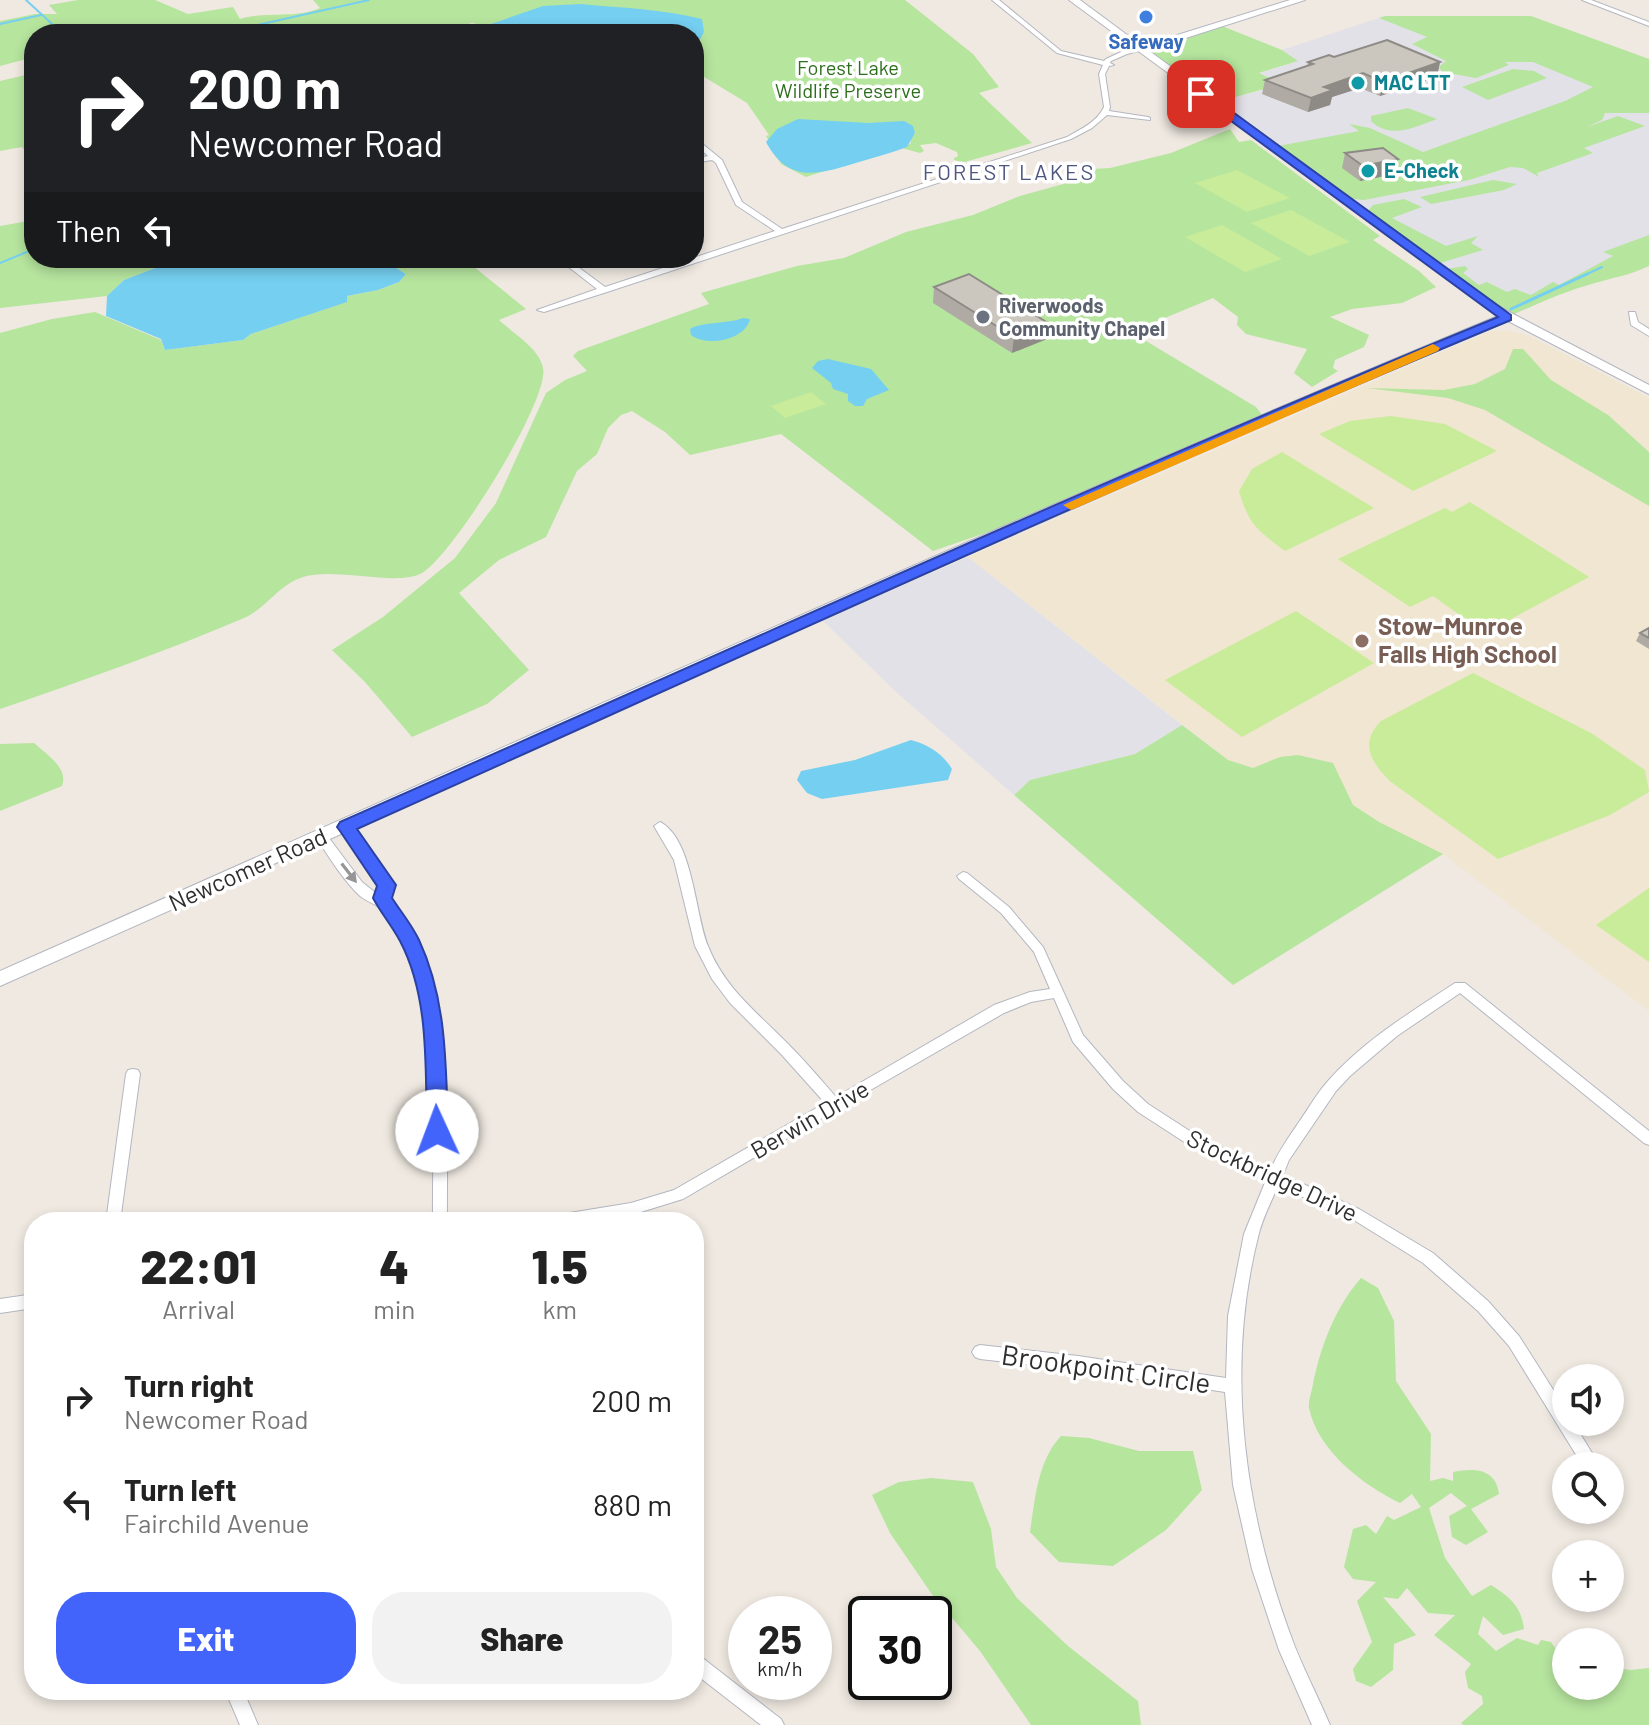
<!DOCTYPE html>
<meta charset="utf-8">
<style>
body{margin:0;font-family:Barlow,sans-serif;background:#f2f2f2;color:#222;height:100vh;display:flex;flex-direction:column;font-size:30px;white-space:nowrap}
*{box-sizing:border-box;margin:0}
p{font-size:26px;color:#767676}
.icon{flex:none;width:44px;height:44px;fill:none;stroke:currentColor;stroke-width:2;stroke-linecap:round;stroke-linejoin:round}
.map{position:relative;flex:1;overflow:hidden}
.side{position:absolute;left:24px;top:1212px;width:680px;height:488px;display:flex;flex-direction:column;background:#fff;border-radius:32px;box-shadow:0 4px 12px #0003}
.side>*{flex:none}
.banner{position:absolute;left:24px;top:24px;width:680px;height:244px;border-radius:32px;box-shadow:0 4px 12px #0003;background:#202124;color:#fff;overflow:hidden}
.buttons{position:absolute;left:1552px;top:1364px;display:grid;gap:16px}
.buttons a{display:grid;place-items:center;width:72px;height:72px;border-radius:50%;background:#fff;box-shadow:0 4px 12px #0003;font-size:40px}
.speed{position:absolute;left:728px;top:1596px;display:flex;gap:16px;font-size:40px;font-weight:700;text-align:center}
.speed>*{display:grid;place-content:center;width:104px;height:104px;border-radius:50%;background:#fff;box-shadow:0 4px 12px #0003;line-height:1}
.speed small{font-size:20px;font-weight:400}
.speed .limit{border:4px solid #111;border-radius:12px;background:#fff;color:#111}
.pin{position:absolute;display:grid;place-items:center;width:68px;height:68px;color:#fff;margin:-34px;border-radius:16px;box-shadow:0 4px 12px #0006}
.me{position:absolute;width:88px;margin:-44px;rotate:358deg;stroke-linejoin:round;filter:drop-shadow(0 0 6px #0008)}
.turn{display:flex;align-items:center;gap:28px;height:168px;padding:0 32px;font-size:36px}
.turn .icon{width:104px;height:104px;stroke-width:2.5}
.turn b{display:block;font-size:56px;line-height:68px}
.then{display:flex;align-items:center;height:76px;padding:0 32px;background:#0003;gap:16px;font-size:30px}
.eta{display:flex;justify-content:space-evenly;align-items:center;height:136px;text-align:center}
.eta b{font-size:48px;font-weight:800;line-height:56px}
.action{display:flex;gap:16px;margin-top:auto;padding:16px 32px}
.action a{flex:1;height:92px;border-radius:32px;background:#4264fb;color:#fff;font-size:32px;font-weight:800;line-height:92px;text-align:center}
.action a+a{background:#f2f2f2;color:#222}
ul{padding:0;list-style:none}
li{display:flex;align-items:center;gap:24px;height:104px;padding:0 32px}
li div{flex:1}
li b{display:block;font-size:30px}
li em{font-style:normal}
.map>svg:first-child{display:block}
.industrial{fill:#e3e1e8}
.education{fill:#f0e6d1}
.green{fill:#b6e59e}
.pitch{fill:#c9ec9a}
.water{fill:#75cff0}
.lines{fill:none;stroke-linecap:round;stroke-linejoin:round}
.stream-far1{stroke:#75cff0;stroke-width:2}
.stream{stroke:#75cff0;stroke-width:3}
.street-casing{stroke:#b4b7c1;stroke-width:2}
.secondary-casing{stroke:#b4b7c1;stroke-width:2}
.street{fill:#fff;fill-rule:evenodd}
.secondary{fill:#fff;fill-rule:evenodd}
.wall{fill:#afaba4}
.shaded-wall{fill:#8e8b86}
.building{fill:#cbc7bf;stroke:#8e8b86;stroke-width:2}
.oneway{fill:#969696}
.route{fill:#4264fb;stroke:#2b41a3;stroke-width:2}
.slow{fill:#f59e0b}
.shop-dot{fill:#3f7fe0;stroke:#fff;stroke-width:3}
.culture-dot{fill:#0f9aa8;stroke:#fff;stroke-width:3}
.worship-dot{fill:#6b7280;stroke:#fff;stroke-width:3}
.education-dot{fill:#8d6e63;stroke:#fff;stroke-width:3}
.labels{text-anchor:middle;stroke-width:7;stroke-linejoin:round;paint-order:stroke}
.far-shop-label{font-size:20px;font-weight:bold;fill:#366cbe;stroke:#fff}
.far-park-label{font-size:20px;fill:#2c6e1b;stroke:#fff}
.far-culture-label{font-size:20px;font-weight:bold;fill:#0d838f;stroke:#fff;text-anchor:start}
.far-worship-label{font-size:20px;font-weight:bold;fill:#5b616d;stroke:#fff;text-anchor:start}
.far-neighbourhood-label{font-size:22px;letter-spacing:2px;fill:#4d5680;stroke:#fff}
.education-label{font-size:24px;font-weight:bold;fill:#785e54;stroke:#fff;text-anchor:start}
.street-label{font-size:24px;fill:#2e2e2e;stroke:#fff}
.near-street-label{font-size:28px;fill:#2e2e2e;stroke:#fff}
</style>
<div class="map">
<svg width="1649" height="1725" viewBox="0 0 1649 1725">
<rect width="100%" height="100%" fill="#efe9e1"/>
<!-- industrial -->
<path class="industrial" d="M1385,16L1521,17L1649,65V253L1510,316L1218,102L1281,85L1258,74L1297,61L1282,50Z
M968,557L1182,725L1135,754L1030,780L1014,795L895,691L822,620Z"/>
<!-- education -->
<path class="education" d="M1505,330L1529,336L1649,398V1011L1443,854L1390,887L968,557L1491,331Z"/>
<!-- green -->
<path class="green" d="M78,0H155L188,14L233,7L240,19C266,11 296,19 320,8L313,0H905L973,54L999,87L979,93L1032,143L961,163L953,159L958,156L957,152L936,143L920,145L924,151L920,153L902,148L911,143L910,138L915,133L913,128L907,130L905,140L909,143L806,177L781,164L766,136L769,135L747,103L701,75L694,78V34H586L567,29L502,30L472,23L428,34H98L82,26L68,34H34V57L0,66V21L35,14H57L49,5Z
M1385,16H1531L1649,59V113H1605L1602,120L1587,127L1618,116L1645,126L1584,148L1593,153L1537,173L1539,177L1523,168L1510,167L1469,180L1364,200L1353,199L1278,146L1359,131L1349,124L1370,128L1423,152L1565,101L1593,87L1533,62H1505L1509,65L1476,78L1442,72L1439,67L1446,61L1412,44L1427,37L1379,18Z
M1222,26L1282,50L1298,61L1259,73L1282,84L1218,102L1150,51Z
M1513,69L1534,71L1547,78L1488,100L1462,87Z
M34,73V161L22,147L0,151V81Z
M1408,108L1437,119C1415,127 1390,140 1371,121V116Z
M1230,129L1239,142L1251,140L1380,236L1373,240L1419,271L1436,287L1402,303L1352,309L1330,317L1369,335L1364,347L1335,360L1333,368L1338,371L1312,387L1294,373L1307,349L1246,334L1237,325L1238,317L1213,298L1131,332L1256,407L1263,416L1020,521L933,551L781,434L690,455L665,432L632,411L621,415L608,428L597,454L577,471L546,537L499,560L459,593L529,670L487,704L412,737L365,682L332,650L383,617L455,558L496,503L546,393L565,380L587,371L573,356L578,351L709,304L701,293L797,266L844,258L906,232L973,215L1020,196L1085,178L1093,169L1110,168L1171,153Z
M1493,180L1517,184L1504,190L1431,204L1420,197Z
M1404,199L1422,207L1392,218L1446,246L1478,236L1471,243L1483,250L1437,264L1368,211L1373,205Z
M34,220V258H181L124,280L107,296L0,308V226Z
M1649,235V266C1628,276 1615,277 1595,283C1566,291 1539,303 1512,315L1446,269L1465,266L1468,269L1463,273L1479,285L1487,282L1507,292L1515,289L1531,295L1553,282L1559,285L1613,256L1603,252Z
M380,258H463L526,309L499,320C513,333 540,349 543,368C550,400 453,555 422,573C397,587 337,567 303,577C278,585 267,608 244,618C164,652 82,681 0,709V333L52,319L95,312L161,340L165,350L243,340L251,334L346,302L347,296L378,290L399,282L406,274Z
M1513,349H1523L1551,380L1608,415L1649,452V506L1485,410L1448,398L1367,388L1444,390L1475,384L1505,369Z
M1182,725L1228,760L1253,768L1280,757L1298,755L1333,763L1353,805L1379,822L1443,854L1233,985L1014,795L1030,780L1135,754Z
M34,743C46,754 69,768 62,786L0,811V744Z
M1361,1278L1378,1288L1394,1321L1396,1381L1431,1434L1430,1481L1443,1478L1453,1481V1472C1473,1468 1496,1468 1499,1494L1471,1509L1488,1532L1466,1545L1452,1537L1449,1516L1467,1506L1451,1493L1429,1508L1445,1558L1472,1596L1491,1585C1510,1597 1521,1606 1524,1629L1503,1635L1483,1616L1478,1634L1496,1651L1517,1638L1538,1645L1541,1640L1551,1642L1562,1658L1566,1659V1686H1610V1667L1630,1670L1649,1668V1725H1463L1461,1723L1483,1704L1482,1696L1468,1688L1465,1672L1471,1664L1434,1635L1455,1615L1428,1613L1407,1588L1398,1599L1383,1597L1416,1635L1394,1644L1393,1670L1371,1687L1356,1681L1353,1669L1372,1642L1357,1601L1376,1582L1353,1579L1344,1567L1353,1529L1366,1525L1376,1534L1387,1516L1394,1520L1421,1507L1412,1494L1400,1503C1363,1485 1318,1451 1309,1408C1308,1401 1312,1391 1313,1384C1321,1345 1335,1308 1361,1278Z
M1061,1436L1089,1438L1139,1451H1193L1202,1490L1166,1530L1113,1566L1059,1562L1030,1532C1035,1499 1038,1460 1061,1436Z
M931,1478L973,1482L991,1529L996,1567L1017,1598L1068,1646L1138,1701L1141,1725H1031L980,1651L931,1593L890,1533L872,1495L899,1482Z"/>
<!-- pitch -->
<path class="pitch" d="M1237,170L1290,198L1247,212L1195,183Z
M1291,210L1350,242L1309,256L1251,223Z
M1222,225L1282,259L1245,272L1185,237Z
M811,392L826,404L785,418L771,406Z
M1391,416L1445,424L1497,451L1413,491L1319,434L1350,421Z
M1282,452L1374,508L1285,551C1257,530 1249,525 1239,491L1252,469Z
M1470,502L1589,577L1485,633L1433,596L1410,607L1338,559L1445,508L1452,512Z
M1296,611L1374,663L1242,737L1165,680Z
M1473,673L1591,733L1645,770L1649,792L1610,815L1498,859L1391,782C1371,763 1359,743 1381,721Z
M1649,888V962L1596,925Z"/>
<!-- water -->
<path class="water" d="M581,4C622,8 662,9 702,19L704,32L694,51V34H589L567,29L510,31L497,29L491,24L543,6Z
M798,119L868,123L904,121L913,126L915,133L907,147C891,153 875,157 859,162C820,174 789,185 766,142L777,129Z
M181,258H380L406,274L399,282L378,290L347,296V302L251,334L243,340L165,350L161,339L106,316L107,296L124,280Z
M743,318L750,319C746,339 708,348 691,335L690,329C700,322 727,324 743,318Z
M828,359L871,369L889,390L867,399L863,406H855L848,401V394L833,389L831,383L812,368L818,361Z
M911,740C929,745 942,753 952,769L948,780L822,799L807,793L797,780L801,771L855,760Z"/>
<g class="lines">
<!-- stream-far1 -->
<path class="stream-far1" d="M26,0L63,34
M0,24L41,15
M217,34L369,0
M0,263L34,249
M1583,276L1602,267"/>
<!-- stream -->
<path class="stream" d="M1511,309L1587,274"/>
<defs>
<path id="street" d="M992,0H999L1061,51L1104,61L1106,59L1123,51L1143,48V50L1127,54L1111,61L1110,63L1114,65L1109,66L1105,74L1110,107L1109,111L1148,117L1150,118V120L1107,115L1092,128L1071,139L607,292L544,312L537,310L597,289L557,258H566L605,287L775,231L736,205L716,163L712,160L694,163V159L708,156L694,143V137L722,160L742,202L782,229L1067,137C1081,129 1097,122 1104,107L1099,74L1103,65L1057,53Z
M1582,0H1591L1649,22V26Z
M1629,312H1635L1638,322L1649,329V336L1631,325Z
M660,822C693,839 695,914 708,946C724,988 760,1015 790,1046C806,1062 821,1080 836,1097L994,1005L1030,992L1050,989L1034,952L1001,913L959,879L957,876L963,872L967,873L1009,907L1043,947L1083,1035L1123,1081L1148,1104L1202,1139L1271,1169C1278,1152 1289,1137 1299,1122C1309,1108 1317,1093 1328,1081C1363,1041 1411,1012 1455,983H1465L1649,1131V1145L1644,1143L1460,993L1397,1036L1350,1076L1336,1091L1289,1160L1283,1175L1359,1209L1433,1253L1488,1301L1519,1336L1566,1410V1422H1573L1600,1466H1583L1509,1346L1478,1311L1423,1263L1349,1217L1278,1186C1271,1202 1262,1219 1258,1237C1224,1373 1245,1517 1295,1647C1306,1674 1319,1699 1330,1725H1312L1279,1650L1252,1569L1233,1485L1225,1392L1078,1370L980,1359L975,1357L972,1352L975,1347L980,1345L1078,1356L1226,1378L1228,1316L1244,1234L1266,1180L1192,1147L1138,1112L1113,1089L1073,1042L1054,998L1031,1002L1004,1013L841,1107L840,1110L834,1111L683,1199L631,1215L589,1222H544L546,1218L551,1216L631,1203L674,1190L825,1103L781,1054L730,1003L712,979L695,946L674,860L654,826Z
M346,823L350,824L392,885L387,899C398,907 402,918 408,930C456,1016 446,1126 447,1222H433C432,1121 444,1007 389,917C382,905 370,904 360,896C343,880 329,857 316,837L318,834H326L362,882L377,894L380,885L340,827Z
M133,1069L138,1070L140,1074L120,1222H106L126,1074L128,1070Z
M34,1294V1308L0,1313V1299Z
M694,1653L700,1656L781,1719L784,1725H761L694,1673Z
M225,1690H243L258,1725H240Z"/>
<path id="secondary" d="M1069,0H1080L1142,46L1290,0H1305L1148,50L1496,305L1649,385V394L1508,321L1355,385L967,555L0,986V971C498,751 995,524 1498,316Z"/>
</defs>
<!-- street casing -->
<use href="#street" class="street-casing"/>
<!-- secondary casing -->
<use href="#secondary" class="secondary-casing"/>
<!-- street -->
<use href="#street" class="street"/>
<!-- secondary -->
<use href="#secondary" class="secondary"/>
</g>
<!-- wall -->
<path class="wall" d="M1334,57L1440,62L1437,77L1380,96L1360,88L1332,97L1330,105L1308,112L1262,94L1265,80L1307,66L1308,62Z
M1345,153L1398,159L1395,174L1360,181L1342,168Z
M934,287L1047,339L1012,353L933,303Z
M1649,628V649L1636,641L1640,633Z"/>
<!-- shaded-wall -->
<path class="shaded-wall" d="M1440,62L1437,77L1380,96L1383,82Z
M1363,73L1360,88L1332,97L1330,105L1308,112L1311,98L1324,87Z
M1398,159L1395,174L1360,181L1363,166Z
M1048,323L1047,339L1012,353L1014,337Z"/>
<!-- building -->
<path class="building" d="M1387,40L1440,62L1383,82L1363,73L1324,87L1333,90L1311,98L1265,80L1313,64L1308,62L1329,55L1334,57Z
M1383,148L1398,159L1363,166L1345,153Z
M969,274L1048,323L1014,337L934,287Z
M1649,628V638L1640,633Z"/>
<!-- one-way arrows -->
<defs><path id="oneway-solid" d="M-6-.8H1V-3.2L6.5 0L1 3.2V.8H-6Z" transform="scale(2)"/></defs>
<use class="oneway" href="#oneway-solid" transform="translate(349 873) rotate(52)"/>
<!-- route -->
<path class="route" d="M1197,91H1204L1511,315V320C1123,481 741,657 357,829L396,885L392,898C401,912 412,925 419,940C447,1000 446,1066 448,1131L445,1137L437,1140L430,1137L427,1131C425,1069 430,998 400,941C392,926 381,913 373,898L377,886L340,831L337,827L340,822C725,652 1108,477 1498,317L1197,96Z"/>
<!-- slow -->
<path class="slow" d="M1433,344L1440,348L1438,351L1076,508L1071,510L1063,505Z"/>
<!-- markers -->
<circle class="shop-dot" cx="1146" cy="17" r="8"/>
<g class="culture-dot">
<circle cx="1358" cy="83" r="8"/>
<circle cx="1368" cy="171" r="8"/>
</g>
<circle class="worship-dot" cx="983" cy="317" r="8"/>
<circle class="education-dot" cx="1362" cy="641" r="8"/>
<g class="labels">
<!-- far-shop labels -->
<g class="far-shop-label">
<text x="1146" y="49">Safeway</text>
</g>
<!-- far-park labels -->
<g class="far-park-label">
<text x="848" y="75">Forest Lake<tspan x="848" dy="23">Wildlife Preserve</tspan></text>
</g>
<!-- far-culture labels -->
<g class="far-culture-label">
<text x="1374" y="90">MAC LTT</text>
<text x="1384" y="178">E-Check</text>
</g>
<!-- far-worship labels -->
<g class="far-worship-label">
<text x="999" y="313">Riverwoods<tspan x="999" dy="23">Community Chapel</tspan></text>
</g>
<!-- far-neighbourhood labels -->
<g class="far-neighbourhood-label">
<text x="1009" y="180">FOREST LAKES</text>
</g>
<!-- education labels -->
<g class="education-label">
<text x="1378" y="635">Stow–Munroe<tspan x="1378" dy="28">Falls High School</tspan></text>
</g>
<!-- street labels -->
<g class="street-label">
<text transform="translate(248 870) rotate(-24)" y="8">Newcomer Road</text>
<text transform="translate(810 1120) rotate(-30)" y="8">Berwin Drive</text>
<text transform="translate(1272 1176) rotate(25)" y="8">Stockbridge Drive</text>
</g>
<!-- near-street labels -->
<g class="near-street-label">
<text transform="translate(1106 1369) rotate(8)" y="10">Brookpoint Circle</text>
</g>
</g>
</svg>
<div class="buttons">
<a><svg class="icon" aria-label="sound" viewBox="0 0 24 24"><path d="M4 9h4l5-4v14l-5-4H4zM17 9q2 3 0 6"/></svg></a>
<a><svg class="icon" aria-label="search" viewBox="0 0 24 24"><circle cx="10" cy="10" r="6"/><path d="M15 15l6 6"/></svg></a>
<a>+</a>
<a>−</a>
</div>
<div class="speed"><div>25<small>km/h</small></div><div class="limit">30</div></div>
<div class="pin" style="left:1201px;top:94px;background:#d93025"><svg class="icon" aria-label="arrive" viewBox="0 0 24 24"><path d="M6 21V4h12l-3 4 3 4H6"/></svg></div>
<svg class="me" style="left:437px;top:1131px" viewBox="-20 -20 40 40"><circle r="19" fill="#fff"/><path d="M0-13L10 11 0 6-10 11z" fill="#4264fb"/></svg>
<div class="banner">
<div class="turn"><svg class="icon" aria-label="right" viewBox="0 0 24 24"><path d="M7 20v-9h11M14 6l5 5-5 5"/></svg><div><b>200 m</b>Newcomer Road</div></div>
<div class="then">Then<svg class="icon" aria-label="left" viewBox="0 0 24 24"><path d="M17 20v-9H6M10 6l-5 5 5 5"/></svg></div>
</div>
<section class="side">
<div class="eta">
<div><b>22:01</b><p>Arrival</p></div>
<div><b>4</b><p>min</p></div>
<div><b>1.5</b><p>km</p></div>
</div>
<ul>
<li><svg class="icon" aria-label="right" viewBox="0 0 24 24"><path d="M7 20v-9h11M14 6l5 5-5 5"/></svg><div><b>Turn right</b><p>Newcomer Road</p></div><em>200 m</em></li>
<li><svg class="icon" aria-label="left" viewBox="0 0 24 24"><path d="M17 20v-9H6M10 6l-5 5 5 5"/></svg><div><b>Turn left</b><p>Fairchild Avenue</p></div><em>880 m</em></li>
</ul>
<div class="action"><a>Exit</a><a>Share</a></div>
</section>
</div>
